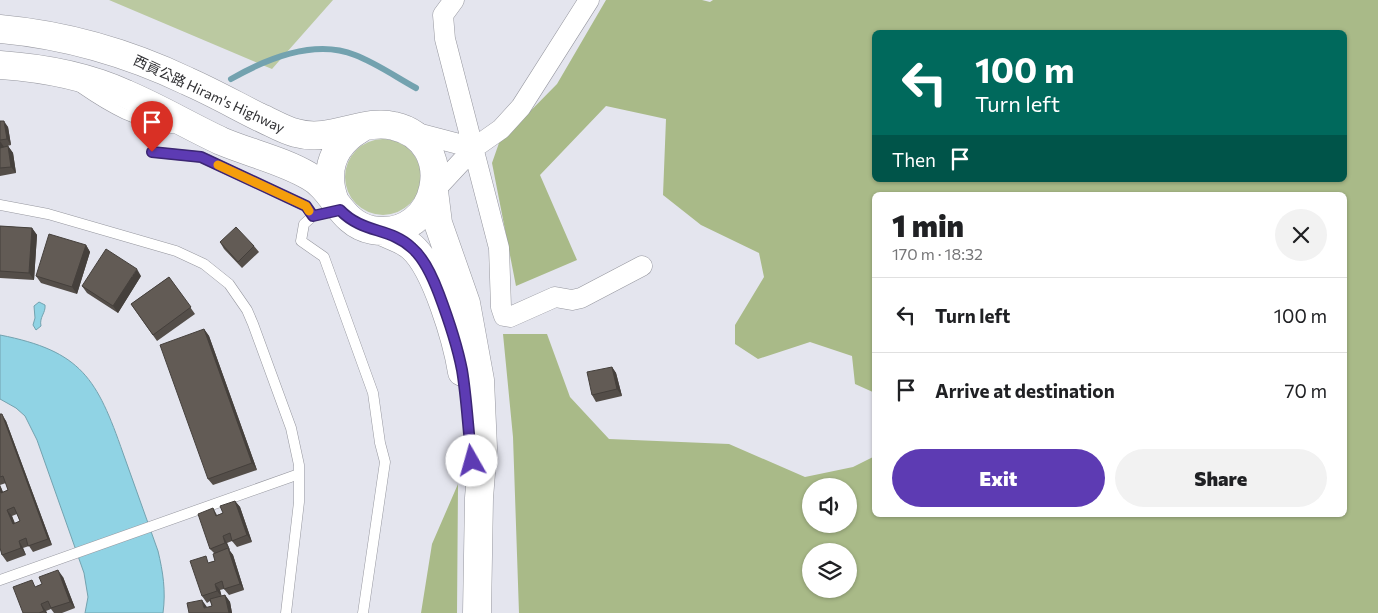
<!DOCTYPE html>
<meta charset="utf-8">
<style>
body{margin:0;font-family:Commissioner,"Noto Sans TC",sans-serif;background:#f2f2f2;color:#202124;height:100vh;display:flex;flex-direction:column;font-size:19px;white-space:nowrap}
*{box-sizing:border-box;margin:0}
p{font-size:16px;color:#757577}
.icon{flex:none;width:28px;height:28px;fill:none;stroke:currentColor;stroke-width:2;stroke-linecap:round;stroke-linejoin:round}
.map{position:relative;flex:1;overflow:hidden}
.details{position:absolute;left:872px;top:192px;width:475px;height:325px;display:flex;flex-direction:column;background:#fff;border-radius:8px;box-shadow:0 1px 4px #0004}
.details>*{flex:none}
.top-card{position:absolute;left:872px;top:30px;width:475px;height:152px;border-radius:8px;box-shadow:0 1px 4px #0004;background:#00695c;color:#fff;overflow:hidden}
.fabs{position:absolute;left:802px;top:478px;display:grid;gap:10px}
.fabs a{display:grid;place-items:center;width:55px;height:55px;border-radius:50%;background:#fff;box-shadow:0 1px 4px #0004;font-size:25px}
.pin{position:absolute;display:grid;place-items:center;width:42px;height:42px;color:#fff;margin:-51px -21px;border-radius:50% 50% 50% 0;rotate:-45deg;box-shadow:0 0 5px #0007}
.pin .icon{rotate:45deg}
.me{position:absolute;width:55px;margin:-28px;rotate:353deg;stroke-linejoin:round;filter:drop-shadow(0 0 4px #0008)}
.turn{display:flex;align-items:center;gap:18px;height:105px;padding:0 20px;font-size:22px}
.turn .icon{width:65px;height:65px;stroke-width:2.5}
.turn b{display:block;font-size:35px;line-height:42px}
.then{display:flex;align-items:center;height:48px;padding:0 20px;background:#0003;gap:10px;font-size:19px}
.round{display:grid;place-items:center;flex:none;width:52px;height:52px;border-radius:26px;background:#f2f2f2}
.overview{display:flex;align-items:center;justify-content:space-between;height:85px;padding:0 20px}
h1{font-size:30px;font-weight:800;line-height:38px}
.button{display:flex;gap:10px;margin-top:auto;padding:10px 20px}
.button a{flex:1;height:58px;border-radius:30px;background:#5d3bb3;color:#fff;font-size:20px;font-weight:800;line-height:58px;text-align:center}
.button a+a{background:#f2f2f2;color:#202124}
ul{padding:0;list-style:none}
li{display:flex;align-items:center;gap:15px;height:75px;padding:0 20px;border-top:1px solid #e0e0e0}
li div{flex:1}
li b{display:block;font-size:19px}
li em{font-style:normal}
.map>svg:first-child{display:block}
.green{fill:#bbc9a1}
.forest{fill:#a9ba88;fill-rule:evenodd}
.water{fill:#90d3e4;stroke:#73a2af}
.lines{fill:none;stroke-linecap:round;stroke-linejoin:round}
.stream{stroke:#73a2af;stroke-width:6}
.lane-casing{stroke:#96979f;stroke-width:11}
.street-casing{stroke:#96979f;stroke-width:21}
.secondary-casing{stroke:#96979f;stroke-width:29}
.lane{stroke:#fff;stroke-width:10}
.street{stroke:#fff;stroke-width:20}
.secondary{stroke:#fff;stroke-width:28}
.wall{fill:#544e49;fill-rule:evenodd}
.shaded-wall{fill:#45403c}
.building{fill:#625b55;stroke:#45403c;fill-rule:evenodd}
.route-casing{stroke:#3c2674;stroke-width:12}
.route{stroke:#5d3bb3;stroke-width:9}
.slow{stroke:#f59e0b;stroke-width:9}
.labels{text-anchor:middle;stroke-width:5;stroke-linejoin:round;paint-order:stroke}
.street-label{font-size:14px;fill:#2f2f32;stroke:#fff}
</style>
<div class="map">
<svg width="1378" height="613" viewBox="0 0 1378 613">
<rect width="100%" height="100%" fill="#e4e5ee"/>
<!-- green -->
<path class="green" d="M109,0H333L272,69Z
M345 177a38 38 0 1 1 76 0a38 38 0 1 1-76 0Z"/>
<!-- forest -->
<path class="forest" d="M606,0H702L710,2L713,0H1378V613H519L513,437L503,334H547L570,397L609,439L729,444L805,477L853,467L875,456V515H1345V195H875V393L855,384L852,356L810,342L758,359L735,344V325L764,277L759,253L701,225L663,195L666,119L606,106L540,175L577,260L516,286L492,163L499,143L557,84ZM875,32H1345V180H875ZM811,486H849V524H811ZM811,551H849V589H811Z
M458,484L457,613H421L432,544Z"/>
<!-- water -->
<path class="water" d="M39,302L45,305C46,313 39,317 41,326L36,330L33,325L35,318L34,306Z
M0,335C82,351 97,379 123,453C135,486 146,518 158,551C163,572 166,591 163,613H85L88,597L84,573L37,440L25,416L16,408L0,399Z"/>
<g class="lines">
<!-- stream -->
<path class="stream" d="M231,79C266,59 315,39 355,55C376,63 396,77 416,88"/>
<defs>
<path id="lane" d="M81,88C113,110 134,121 172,128
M152,152L201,157L306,206L313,216
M0,205L48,214L176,251L204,264L229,284L247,310L253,324L291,428L299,465V502L286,613
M339,210L313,216L304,224L301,241L324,257L373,393L380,443L385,462L363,613
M0,580L299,474"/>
<path id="street" d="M454,0L443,15L445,39L499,248L501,307L504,316L510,317L555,297L572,300L581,298L642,266
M413,132L474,148
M434,191L474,148L501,129L521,107L589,0"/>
<path id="secondary" d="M0,29C66,35 128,53 187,81C212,92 235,105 259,117C271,122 283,130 296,133C331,143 364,118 394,126C460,141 440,242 372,230C340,224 335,190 309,176C282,160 249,153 221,141C189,126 159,108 126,94C87,76 43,68 0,65
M434,191L438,223L466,303L480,380L483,448L479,498L477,613
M334,199C324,170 333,145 360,129
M381,231C391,236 403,239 412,247C436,268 457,341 462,372"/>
</defs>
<!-- lane casing -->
<use href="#lane" class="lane-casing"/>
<!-- street casing -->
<use href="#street" class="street-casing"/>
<!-- secondary casing -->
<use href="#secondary" class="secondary-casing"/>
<!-- lane -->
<use href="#lane" class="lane"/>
<!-- street -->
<use href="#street" class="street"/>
<!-- secondary -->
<use href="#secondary" class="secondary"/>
</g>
<!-- wall -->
<path class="wall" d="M0,121L8,127L11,145L4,147L8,146L13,153L16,173L0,176Z
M0,226L32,228L37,235L34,280L0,278Z
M220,242L254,246L259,252L242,268L224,249Z
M86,245L90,252L77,294L41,283L36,276Z
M141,276L118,313L87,293L82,286Z
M169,277L195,314L157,341L131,304Z
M204,329L209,336L257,470L213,485L208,479Z
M612,367L616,373L622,396L596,402L592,395Z
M0,414L6,421L52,545L33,552L29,546L23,548L26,555L7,562L2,555L0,548ZM6,483L8,490L3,492L0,485ZM17,514L20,521L15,523L12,516Z
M235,501L240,507L252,542L237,547L232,541L227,543L230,550H229L233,555L244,590L229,595L224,589L220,590L221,596L225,595L230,602L232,613H189L212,606L210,601L207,603L202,596L210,562L215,561L214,553L210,549L213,508L217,515L223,513Z
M63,577L75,608L62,613H54L51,609L46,611L47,613H23L37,586Z"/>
<!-- shaded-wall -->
<path class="shaded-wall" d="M4,121L8,127L11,145L7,139Z
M0,141L4,147L5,154L0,148Z
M8,146L13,153L16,173L11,167Z
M32,228L37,235L34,280L29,273Z
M86,245L90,252L77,294L72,287Z
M137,269L141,276L118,313L113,306Z
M204,329L209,336L257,470L252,463Z
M612,367L616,373L622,396L617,389Z
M2,414L6,421L52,545L48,539Z
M0,485L6,500L1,493L0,490Z
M235,501L240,507L252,542L247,535Z
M7,510L12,516L17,531L13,524Z
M223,536L227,543L230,550L225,543Z
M19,541L23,548L26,555L21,548Z
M228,548L233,555L244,590L240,584Z
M58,570L63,577L75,608L70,602Z
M215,584L220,590L222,597L217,591Z
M225,595L230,602L232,613H229Z
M202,600L207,607L204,608Z
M41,604L46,611L47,613H45L44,611Z"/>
<!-- building -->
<path class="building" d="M0,121H4L7,139L0,140Z
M0,145V148L8,146L11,167L0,168Z
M0,226L32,228L29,273L0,271Z
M236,227L254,246L238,262L220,242Z
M49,234L86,245L72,287L36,276Z
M106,249L137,269L113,306L82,286Z
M169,277L191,307L153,335L131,304Z
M204,329L252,463L208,479L160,345Z
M612,367L617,389L592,395L587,372Z
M0,414H2L48,539L28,546L26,538L19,541L21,548L2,555L0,548V490L1,493L8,490L3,476L0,477ZM14,507L20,521L13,524L7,510Z
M235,501L247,535L232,541L230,533L223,536L225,543L210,549L198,514L213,508L216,516L223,513L220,506Z
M228,548L240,584L224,589L222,581L215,584L217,591L202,596L190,561L206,556L208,563L215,561L213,554Z
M58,570L70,602L51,608L48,601L41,604L44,611L39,613H23L13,587L32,580L35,587L42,584L39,577Z
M225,595L229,613H189L187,603L202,600L204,608L212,606L210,599Z"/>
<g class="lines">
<defs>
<path id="route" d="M152,152L201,157L306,206L313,216L340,210C363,234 390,227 412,248C425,259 433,278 439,294C448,318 457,344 462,370C467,400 468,431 472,461"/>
</defs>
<!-- route casing -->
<use href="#route" class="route-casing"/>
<!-- route -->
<use href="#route" class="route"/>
<!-- slow -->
<path class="slow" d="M218,165L306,206L309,211"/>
</g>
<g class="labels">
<!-- street labels -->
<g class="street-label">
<text transform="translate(209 94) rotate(25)" y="5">西貢公路 Hiram's Highway</text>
</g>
</g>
</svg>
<div class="fabs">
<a><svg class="icon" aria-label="sound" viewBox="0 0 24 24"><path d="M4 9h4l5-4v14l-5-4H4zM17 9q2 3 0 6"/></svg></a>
<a><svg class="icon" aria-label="layers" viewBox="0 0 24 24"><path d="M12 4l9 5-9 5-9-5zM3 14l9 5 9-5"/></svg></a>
</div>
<div class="pin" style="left:152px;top:152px;background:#d93025"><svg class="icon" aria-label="arrive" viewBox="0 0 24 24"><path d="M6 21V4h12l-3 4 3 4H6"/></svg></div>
<svg class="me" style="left:472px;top:461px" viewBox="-20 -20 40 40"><circle r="19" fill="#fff"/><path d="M0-13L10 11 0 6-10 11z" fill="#5d3bb3"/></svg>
<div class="top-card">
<div class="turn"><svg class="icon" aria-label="left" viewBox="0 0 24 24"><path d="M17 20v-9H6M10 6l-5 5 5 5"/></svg><div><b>100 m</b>Turn left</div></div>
<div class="then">Then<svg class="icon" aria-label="arrive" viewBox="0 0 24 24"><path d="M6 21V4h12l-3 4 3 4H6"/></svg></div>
</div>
<section class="details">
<div class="overview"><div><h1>1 min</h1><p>170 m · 18:32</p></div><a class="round"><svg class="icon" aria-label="close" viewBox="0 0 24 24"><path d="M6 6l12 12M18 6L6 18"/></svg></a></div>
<ul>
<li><svg class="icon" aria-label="left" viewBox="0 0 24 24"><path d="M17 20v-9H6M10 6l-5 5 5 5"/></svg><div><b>Turn left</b></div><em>100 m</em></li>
<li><svg class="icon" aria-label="arrive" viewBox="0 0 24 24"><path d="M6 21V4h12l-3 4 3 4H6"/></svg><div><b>Arrive at destination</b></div><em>70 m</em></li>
</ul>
<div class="button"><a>Exit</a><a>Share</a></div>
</section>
</div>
